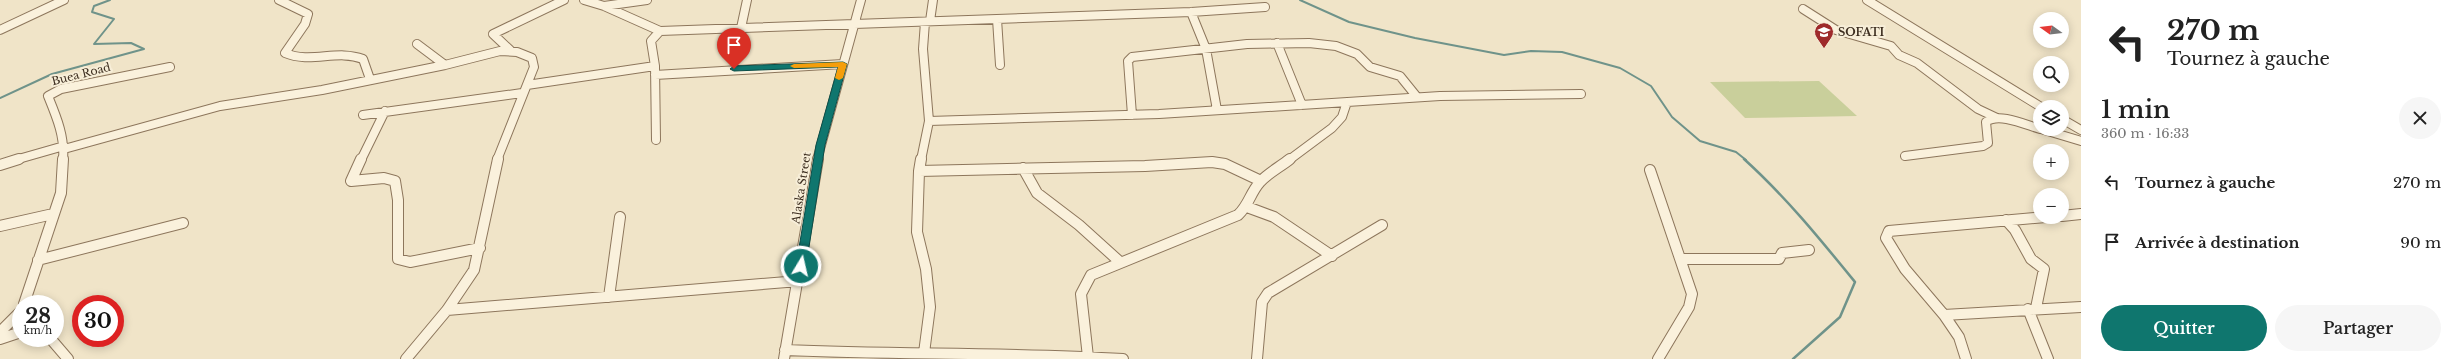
<!DOCTYPE html>
<html lang="fr">
<meta charset="utf-8">
<style>
body{margin:0;font-family:"Libre Baskerville",serif;background:#f6f6f6;color:#222;height:100vh;display:flex;flex-direction:column;font-size:15px;white-space:nowrap}
*{box-sizing:border-box;margin:0}
p{font-size:13px;color:#767676}
.icon{flex:none;width:22px;height:22px;fill:none;stroke:currentColor;stroke-width:2;stroke-linecap:round;stroke-linejoin:round}
.map{position:relative;flex:1;overflow:hidden}
.panel{display:flex;flex-direction:column;background:#fff;width:380px}
.panel>*{flex:none}
.guide{background:#fff;color:#222;overflow:hidden}
.needle{width:26px;rotate:285deg}
.tools{position:absolute;left:2033px;top:12px;display:grid;gap:8px}
.tools a{display:grid;place-items:center;width:36px;height:36px;border-radius:50%;background:#fff;box-shadow:0 2px 10px #0003;font-size:20px}
.speed{position:absolute;left:12px;top:295px;display:flex;gap:8px;font-size:20px;font-weight:700;text-align:center}
.speed>*{display:grid;place-content:center;width:52px;height:52px;border-radius:50%;background:#fff;box-shadow:0 2px 10px #0003;line-height:1}
.speed small{font-size:10px;font-weight:400}
.speed .limit{border:6px solid #d22;background:#fff;color:#111}
.pin{position:absolute;display:grid;place-items:center;width:34px;height:34px;color:#fff;margin:-41px -17px;border-radius:50% 50% 50% 0;rotate:-45deg;box-shadow:0 0 4px #0007}
.pin .icon{rotate:45deg}
.me{position:absolute;width:44px;margin:-22px;rotate:9deg;stroke-linejoin:round;filter:drop-shadow(0 0 3px #0008)}
.turn{display:flex;align-items:center;gap:14px;height:84px;padding:0 20px;font-size:18px}
.turn .icon{width:52px;height:52px;stroke-width:2.5}
.turn b{display:block;font-size:28px;line-height:34px}
.round{display:grid;place-items:center;flex:none;width:42px;height:42px;border-radius:21px;background:#f6f6f6}
.summary{display:flex;align-items:center;justify-content:space-between;height:68px;padding:0 20px}
h1{font-size:24px;font-weight:600;line-height:30px}
.button{display:flex;gap:8px;margin-top:auto;padding:8px 20px}
.button a{flex:1;height:46px;border-radius:24px;background:#0f766e;color:#fff;font-size:16px;font-weight:600;line-height:46px;text-align:center}
.button a+a{background:#f6f6f6;color:#222}
ul{padding:0;list-style:none}
li{display:flex;align-items:center;gap:12px;height:60px;padding:0 20px}
li div{flex:1}
li b{display:block;font-size:15px}
li em{font-style:normal}
main{display:flex;flex:1;min-height:0}
.map>svg:first-child{display:block}
.green{fill:#c9cf9b}
.lines{fill:none;stroke-linecap:round;stroke-linejoin:round}
.stream-far1{stroke:#6f938a;stroke-width:2}
.stream{stroke:#6f938a;stroke-width:2.5}
.minor-far1-casing{stroke:#8d765c;stroke-width:10}
.minor-casing{stroke:#8d765c;stroke-width:12}
.minor-far1{stroke:#faf1dc;stroke-width:8}
.minor{stroke:#faf1dc;stroke-width:10}
.route{fill:#0f766e;stroke:#0a4d48}
.slow{fill:#f59e0b}
.labels{text-anchor:middle;stroke-width:4;stroke-linejoin:round;paint-order:stroke}
.poi-label{font-size:11px;font-weight:bold;fill:#3d2e20;stroke:#f7eed8;text-anchor:start}
.street-label{font-size:11px;fill:#3d2e20;stroke:#f7eed8}
</style>
<main>
<div class="map">
<svg width="2081" height="359" viewBox="0 0 2081 359">
<rect width="100%" height="100%" fill="#f0e4c8"/>
<!-- green -->
<path class="green" d="M1819,81L1857,116L1745,118L1710,82Z"/>
<g class="lines">
<!-- stream-far1 -->
<path class="stream-far1" d="M1300,0L1349,22L1415,38L1504,55L1531,51L1562,52L1620,68L1651,86L1672,117L1700,141L1736,152L1746,160
M0,98L52,74L144,49L131,43L94,44L114,19L92,12L94,6L110,0"/>
<!-- stream -->
<path class="stream" d="M1744,159C1786,197 1820,239 1855,282L1840,317L1793,359"/>
<defs>
<path id="minor-far1" d="M279,0L308,14L305,24L285,53C311,64 337,49 363,59L370,79
M584,0L604,6L660,31
M1867,0L2041,107
M604,6L647,0
M1803,9L1836,30L1891,46L1899,55L1917,63L1978,109L1997,118
M1191,12L1206,49L1217,110
M997,19L1000,65
M930,21L933,0
M925,22L923,49L929,121L1159,114L1440,96L1581,94
M741,28L747,0
M0,30L64,0
M1277,43L1302,105
M417,44L445,65
M510,50L493,34L564,0
M655,75L843,64
M527,85L655,66
M363,115L522,93
M1132,115L1128,61L1132,57L1247,44L1309,43L1336,46L1357,54L1370,67L1400,76L1417,97
M2062,119L2081,130
M2041,129L2081,141
M656,140L655,66L651,41L660,31L1191,12L1265,7
M64,149L220,106L322,90L445,65L500,51L517,52L532,58L534,67L497,160
M1905,156L1983,146L1988,143L1986,122C1999,112 2026,125 2040,129
M15,160L64,146
M63,160C65,137 57,118 48,96L61,89L170,67
M361,160L385,111
M817,160L861,0
M921,160L929,121
M1289,160L1332,128L1342,117L1347,102"/>
<path id="minor" d="M361,159L351,181L384,178L395,181L398,200V259L410,262L480,248
M0,165L19,159
M1023,168L1037,193L1079,225L1120,262
M1650,170L1692,294L1689,307L1658,359
M919,171L921,159
M1247,207L1274,217L1332,256
M2062,216L2081,214
M2006,220L2015,230L2031,259L2044,269L2036,308
M0,226L53,214
M1681,259H1779L1782,253L1809,250
M38,260L183,223
M609,297L620,217
M24,304L61,193L63,159
M2028,309L2048,359
M447,310L799,281
M1944,315L1905,269L1886,238L1889,231L2046,217
M0,332L21,311
M50,338L68,359
M0,339L21,332
M785,350C898,355 1010,352 1123,359
M924,353L930,307L926,269L917,232L919,171L1145,166L1212,162L1225,164L1261,181
M1088,357L1081,294L1091,275L1238,215C1249,205 1250,193 1260,182C1268,173 1280,167 1290,159
M406,359L447,310L474,270L498,159
M784,359L818,159
M1257,359L1262,302L1268,293L1382,225
M1966,359L1959,337L1944,315L2081,307"/>
</defs>
<!-- minor-far1 casing -->
<use href="#minor-far1" class="minor-far1-casing"/>
<!-- minor casing -->
<use href="#minor" class="minor-casing"/>
<!-- minor-far1 -->
<use href="#minor-far1" class="minor-far1"/>
<!-- minor -->
<use href="#minor" class="minor"/>
</g>
<!-- route -->
<path class="route" d="M843,62L847,64L825,145L806,266L801,269L796,266L816,145L838,67L734,71L730,69L734,66Z"/>
<!-- slow -->
<path class="slow" d="M843,62L847,64L843,78L839,80L835,78L838,67L794,68L790,66L794,64Z"/>
<!-- icons -->
<defs>
<symbol id="university-pin" viewBox="-11 -11 22 30"><path d="M0 17L-7.5 6A9.5 9.5 0 1 1 7.5 6Z" fill="#9e2a2b" stroke="#f7eed8"/><path d="M0-5L7-2L0 1L-7-2ZM-4 1L0 2.5L4 1V4Q0 6-4 4Z" fill="#fff"/></symbol>
</defs>
<g fill-rule="evenodd">
<use href="#university-pin" x="1813" y="21" width="22" height="30"/>
</g>
<g class="labels">
<!-- poi labels -->
<g class="poi-label">
<text x="1838" y="36">SOFATI</text>
</g>
<!-- street labels -->
<g class="street-label">
<text transform="translate(81 74) rotate(-14)" y="4">Buea Road</text>
<text transform="translate(801 188) rotate(-81)" y="4">Alaska Street</text>
</g>
</g>
</svg>
<div class="tools">
<a><svg class="needle" viewBox="-14 -14 28 28"><path d="M0-13l5 13h-10z" fill="#e53935"/><path d="M0 13l5-13h-10z" fill="#767676"/></svg></a>
<a><svg class="icon" aria-label="search" viewBox="0 0 24 24"><circle cx="10" cy="10" r="6"/><path d="M15 15l6 6"/></svg></a>
<a><svg class="icon" aria-label="layers" viewBox="0 0 24 24"><path d="M12 4l9 5-9 5-9-5zM3 14l9 5 9-5"/></svg></a>
<a>+</a>
<a>−</a>
</div>
<div class="speed"><div>28<small>km/h</small></div><div class="limit">30</div></div>
<div class="pin" style="left:734px;top:69px;background:#d93025"><svg class="icon" aria-label="arrive" viewBox="0 0 24 24"><path d="M6 21V4h12l-3 4 3 4H6"/></svg></div>
<svg class="me" style="left:801px;top:266px" viewBox="-20 -20 40 40"><circle r="17" fill="#0f766e" stroke="#fff" stroke-width="3"/><path d="M0-11L8 9 0 5-8 9z" fill="#fff"/></svg>
</div>
<section class="panel">
<div class="guide">
<div class="turn"><svg class="icon" aria-label="left" viewBox="0 0 24 24"><path d="M17 20v-9H6M10 6l-5 5 5 5"/></svg><div><b>270 m</b>Tournez à gauche</div></div>
</div>
<div class="summary"><div><h1>1 min</h1><p>360 m · 16:33</p></div><a class="round"><svg class="icon" aria-label="close" viewBox="0 0 24 24"><path d="M6 6l12 12M18 6L6 18"/></svg></a></div>
<ul>
<li><svg class="icon" aria-label="left" viewBox="0 0 24 24"><path d="M17 20v-9H6M10 6l-5 5 5 5"/></svg><div><b>Tournez à gauche</b></div><em>270 m</em></li>
<li><svg class="icon" aria-label="arrive" viewBox="0 0 24 24"><path d="M6 21V4h12l-3 4 3 4H6"/></svg><div><b>Arrivée à destination</b></div><em>90 m</em></li>
</ul>
<div class="button"><a>Quitter</a><a>Partager</a></div>
</section>
</main>
